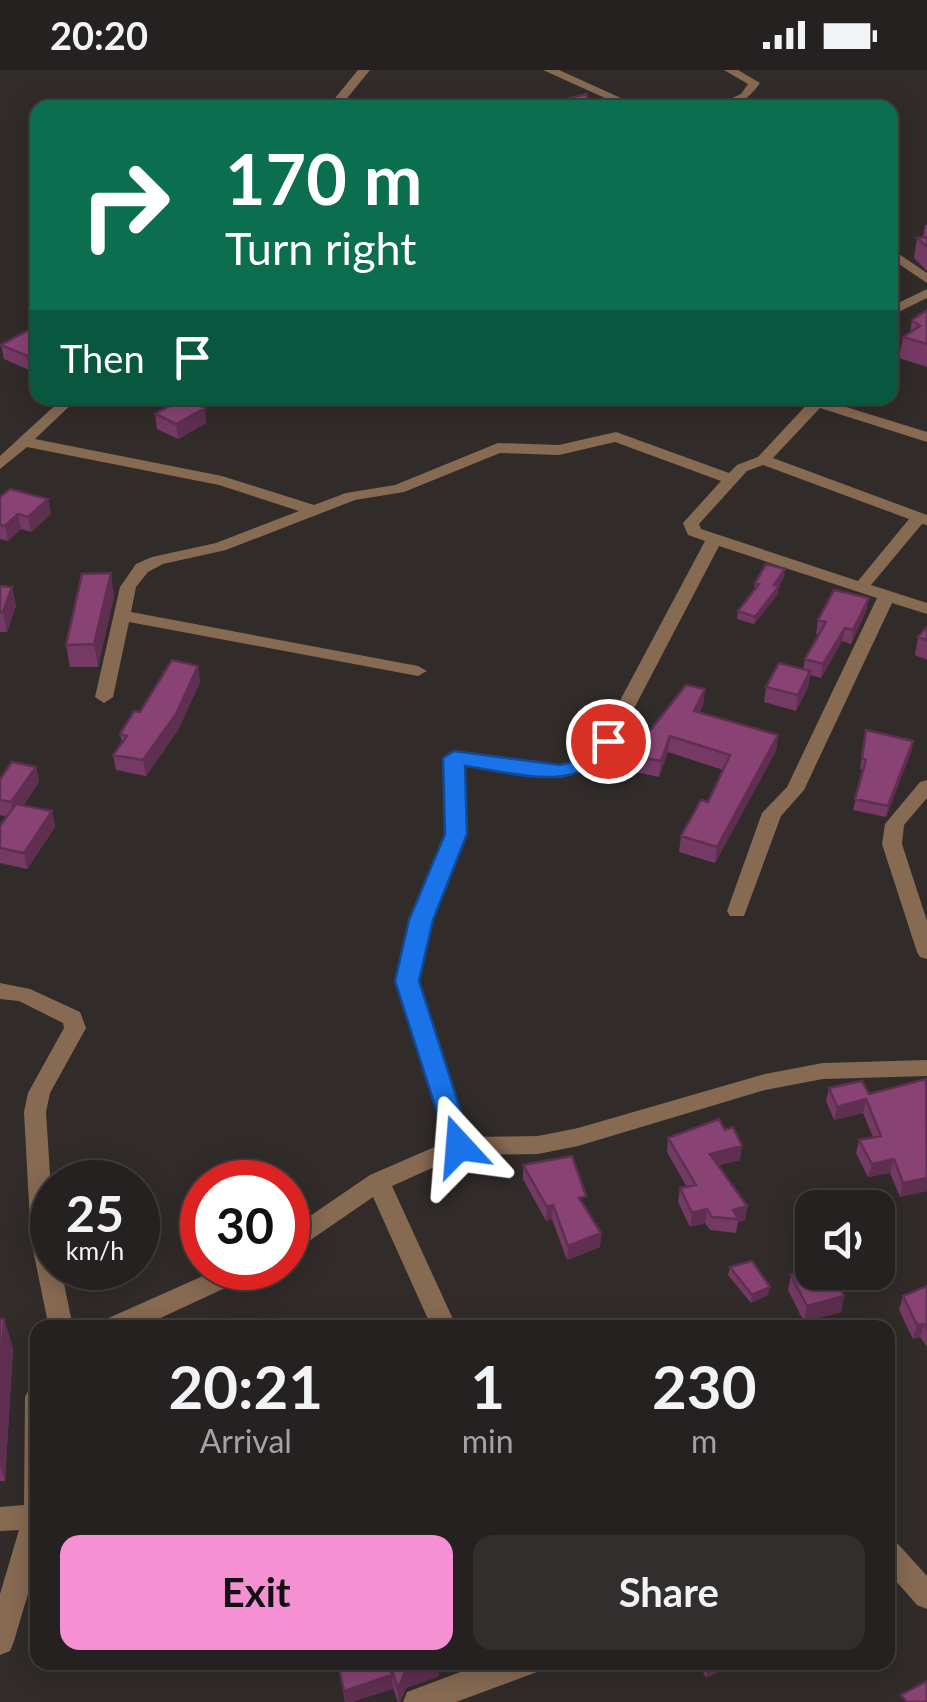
<!DOCTYPE html>
<style>
body{margin:0;font-family:Lato,sans-serif;background:#312e2d;color:#f1f3f6;height:100vh;display:flex;flex-direction:column;font-size:38px;white-space:nowrap}
*{box-sizing:border-box;margin:0}
p{font-size:32px;color:#a3a3a5}
.icon{flex:none;width:55px;height:55px;fill:none;stroke:currentColor;stroke-width:2;stroke-linecap:round;stroke-linejoin:round}
.map{position:relative;flex:1;overflow:hidden}
.details{position:absolute;left:30px;top:1250px;width:865px;height:350px;display:flex;flex-direction:column;background:#252120;border-radius:20px;box-shadow:0 5px 25px #0003,0 0 0 2px #423e3e}
.details>*{flex:none}
.hud{position:absolute;left:30px;top:30px;width:868px;height:305px;border-radius:20px;box-shadow:0 5px 25px #0003,0 0 0 2px #423e3e;background:#0b6e4f;color:#fff;overflow:hidden}
.tools{position:absolute;left:795px;top:1120px;display:grid;gap:20px}
.tools a{display:grid;place-items:center;width:100px;height:100px;border-radius:20px;background:#252120;box-shadow:0 5px 25px #0003,0 0 0 2px #423e3e;font-size:50px}
.speed{position:absolute;left:30px;top:1090px;display:flex;gap:20px;font-size:50px;font-weight:700;text-align:center}
.speed>*{display:grid;place-content:center;width:130px;height:130px;border-radius:50%;background:#252120;box-shadow:0 5px 25px #0003,0 0 0 2px #423e3e;line-height:1}
.speed small{font-size:25px;font-weight:400}
.speed .limit{border:15px solid #d22;background:#fff;color:#111}
.pin{position:absolute;display:grid;place-items:center;width:85px;height:85px;color:#fff;margin:-42px;border:5px solid #fff;border-radius:50%;box-shadow:0 2px 10px #0007}
.me{position:absolute;width:110px;margin:-55px;rotate:341deg;stroke-linejoin:round;filter:drop-shadow(0 0 8px #0008)}
.turn{display:flex;align-items:center;gap:35px;height:210px;padding:0 30px;font-size:45px}
.turn .icon{width:130px;height:130px;stroke-width:2.5}
.turn b{display:block;font-size:70px;line-height:85px}
.then{display:flex;align-items:center;height:95px;padding:0 30px;background:#0003;gap:20px;font-size:38px}
.eta{display:flex;justify-content:space-evenly;align-items:center;height:170px;text-align:center}
.eta b{font-size:60px;font-weight:700;line-height:70px}
.action{display:flex;gap:20px;margin-top:auto;padding:20px 30px}
.action a{flex:1;height:115px;border-radius:20px;background:#f591d2;color:#111;font-size:40px;font-weight:700;line-height:115px;text-align:center}
.action a+a{background:#312e2d;color:#f1f3f6}
.status{display:flex;justify-content:space-between;align-items:center;height:70px;padding:0 50px;background:#252120;direction:ltr}
.status svg{height:28px;fill:currentColor}
.map>svg:first-child{display:block}
.lines{fill:none;stroke-linecap:round;stroke-linejoin:round}
.street{fill:#876a52;fill-rule:evenodd}
.wall{fill:#753a64}
.shaded-wall{fill:#5f2f51}
.building{fill:#884374;stroke:#5f2f51;stroke-width:2.5}
.route{fill:#1a73e8;stroke:#114b97;stroke-width:2.5}
</style>
<div class="status"><b>20:20</b><svg viewBox="0 0 49 12"><path d="M0 12V9h3v3zM5 12V6h3v6zM10 12V3h3v9zM15 12V0h3v12zM26 1h20v11H26zM47 4h2v5h-2z"/></svg></div>
<div class="map">
<svg width="927" height="1632" viewBox="0 0 927 1632">
<rect width="100%" height="100%" fill="#312c2a"/>
<g class="lines">
<!-- street -->
<path class="street" d="M358,0H370L339,38H327Z
M543,0H559L643,38H627Z
M724,0H738L760,13C747,32 733,38 710,38L741,24L748,14Z
M890,178L927,203V213L890,188Z
M927,219V228L890,246V237Z
M63,328H78L35,369L222,406L314,435L346,423L395,415L498,373L559,375L616,362L729,403L737,395L758,387L812,329L817,328L927,362V372L820,338L773,388L927,445V455L922,454L871,515L927,533V544L892,533L804,720L781,746L744,846H730L727,841L762,743L787,717L877,528L719,476L617,671L591,700L560,708L464,695L466,764L431,850L418,911L467,1067L538,1066L578,1058L765,1004L823,993L927,990V1006L823,1009L765,1020L578,1076L538,1084L461,1085L392,1116L457,1258H432L373,1127L296,1180L288,1183V1161L370,1105L446,1072L396,911L411,850L446,764L445,688L454,682L560,696L578,692L600,668L705,471L688,465L683,453L721,411L615,372L559,385L500,383L404,422L355,430L226,480L163,494L148,502L136,517L131,542L418,596L427,601L418,606L129,552L113,627L104,633L95,627L120,517L136,494L152,487L216,473L299,441L219,415L27,377L0,399V386ZM763,395L909,449L858,511L701,459L699,454L747,401Z
M927,710V728L904,755L902,774L927,851V889L920,887L917,882L882,774L885,754L920,712Z
M0,913L30,919L80,942L86,958L50,1023L46,1042L52,1135V1198H61L73,1258H49L31,1170L24,1042L28,1023L64,958L63,953L19,931L0,929Z
M221,1198H256L253,1205L139,1258H101L104,1250Z
M38,1316V1490L14,1571L10,1581L0,1585V1524L19,1460L0,1461V1437L24,1435L25,1327L29,1319Z
M888,1470L898,1474L927,1506V1539L917,1535L888,1502Z
M487,1592H541L537,1602L456,1632H403L407,1622Z"/>
</g>
<!-- wall -->
<path class="wall" d="M925,155H927V201L914,188L917,168L923,167Z
M927,240V297L899,288L903,267L910,263L912,250Z
M38,264V296L29,300L4,289L1,275Z
M155,344L206,353L178,369L157,359Z
M0,427L48,429L51,444L31,462L21,459L8,471L0,469Z
M784,507L778,516V524L754,554L737,549L738,541L754,520L755,513Z
M0,516L12,517L16,536L7,562H0Z
M114,526L98,597H70L66,575Z
M869,528L866,541L851,574L842,571L821,608L810,605L808,617L796,641L764,632L766,617L803,600L805,589L819,564H816L818,550Z
M927,557V590L915,585L918,567Z
M198,596L200,612L178,660L146,706L116,700L113,685L122,673L120,664L140,642Z
M705,619L703,635L699,643L778,665L776,681L715,793L679,782L681,766L708,732L723,700L668,682L659,707L626,700L628,685L645,667Z
M866,660L913,671L911,682L886,747L853,740L863,700L860,699Z
M36,697L39,712L23,736L52,741L55,757L27,799L0,793V756L7,747L0,745V709Z
M862,1011L927,1121L900,1127L890,1103L868,1107L856,1083L859,1070L873,1067L863,1043L834,1050L826,1031L829,1018Z
M668,1068L740,1090L718,1095L747,1136L745,1150L738,1152L736,1163L710,1160L705,1153L690,1157L678,1132L680,1118L687,1117L667,1082Z
M523,1095L585,1136L601,1163L600,1177L567,1190L552,1149L546,1151L523,1109Z
M730,1197L768,1225L751,1233L728,1205Z
M791,1205L844,1226L841,1242L804,1252L788,1220Z
M927,1216V1277L920,1267L913,1269L899,1240L903,1226Z
M0,1249L13,1278L5,1411H0Z
M396,1592H439V1606L406,1618L400,1632H398L393,1618L352,1632H345L339,1598L390,1601V1595Z
M698,1592H738L706,1608Z"/>
<!-- shaded-wall -->
<path class="shaded-wall" d="M38,280V296L29,300L27,286Z
M205,338L206,353L178,369L176,354Z
M48,429L51,444L31,462L28,447Z
M18,444L21,459L8,471L5,456Z
M785,499L784,507L773,522L774,515Z
M111,503L114,526L98,597L94,574Z
M779,516L778,524L754,554L755,547Z
M12,517L16,536L7,562L3,542Z
M869,528L866,541L851,574L853,560Z
M845,558L842,571L821,608L823,594Z
M198,596L200,612L178,660L146,706L143,690Z
M810,601L808,617L796,641L798,625Z
M705,619L703,635L693,657L694,641Z
M778,665L776,681L715,793L717,777Z
M670,666L668,682L659,707L661,691Z
M913,671L911,682L886,747L888,736Z
M36,697L39,712L14,748L11,732Z
M52,741L55,757L27,799L24,783Z
M866,1029L863,1043L834,1050L837,1037Z
M742,1076L740,1090L708,1098L710,1084Z
M894,1089L890,1103L868,1107L872,1094Z
M927,1108V1121L900,1127L903,1113Z
M553,1135L552,1149L546,1151L547,1137Z
M747,1136L745,1150L738,1152L733,1140Z
M707,1139L705,1153L690,1157L692,1143Z
M601,1163L600,1177L567,1190L568,1176Z
M770,1217L768,1225L751,1233L752,1225Z
M844,1226L841,1242L804,1252L807,1236Z
M4,1249L13,1278L5,1411L0,1395V1318Z
M924,1254L920,1267L913,1269L917,1255Z
M429,1592H439V1606L406,1618L400,1632H399L398,1619L405,1602Z
M725,1592H738L706,1608L707,1601Z
M392,1605L393,1619L352,1632H345L344,1621Z"/>
<!-- building -->
<path class="building" d="M586,24L589,32L577,38H530Z
M927,167V177L917,168Z
M927,240V274L903,267L920,256L912,250Z
M29,260L38,264V280L27,286L1,275Z
M184,328L205,338L176,354L155,344Z
M10,419L48,429L28,447L18,444L5,456L0,455V427Z
M766,494L785,499L774,515L779,516L755,547L738,541L759,514L755,513Z
M111,503L94,574L66,575L82,504Z
M0,516L12,517L3,542H0Z
M834,520L869,528L853,560L845,558L823,594L805,589L826,552L818,550Z
M927,557V570L918,567Z
M172,590L198,596L176,644L143,690L113,685L127,666L120,664L134,641L140,642Z
M779,593L810,601L798,625L766,617Z
M686,615L705,619L694,641L778,665L717,777L681,766L701,730L708,732L730,685L670,666L661,691L628,685L635,665L645,667Z
M866,660L913,671L888,736L855,729L866,690L862,688Z
M12,692L36,697L11,732L0,730V709Z
M16,734L52,741L24,783L0,778V756Z
M926,1009L927,1108L903,1113L894,1089L872,1094L859,1070L881,1066L866,1029L837,1037L829,1018L862,1011L869,1024Z
M719,1049L725,1060L733,1057L742,1076L710,1084L747,1136L733,1140L738,1149L712,1147L707,1139L692,1143L680,1118L696,1115L668,1068Z
M572,1086L586,1126L579,1128L601,1163L568,1176L553,1135L547,1137L523,1095Z
M752,1191L770,1217L752,1225L730,1197Z
M812,1198V1202H832L844,1226L807,1236L791,1205Z
M927,1216V1258L924,1254L917,1255L903,1226Z
M0,1249H4L0,1318Z
M356,1592H386L392,1605L344,1621L339,1598Z
M396,1592H429L405,1602L398,1619L390,1595Z
M703,1592H725L707,1601Z
M927,1611V1632H907L901,1625Z"/>
<!-- route -->
<path class="route" d="M608,664L619,671C578,726 524,704 465,696L467,764L433,850L419,911L472,1076L459,1086L450,1083L395,911L409,850L445,764L443,688L454,681L560,695L576,691Z"/>
</svg>
<div class="tools">
<a><svg class="icon" aria-label="sound" viewBox="0 0 24 24"><path d="M4 9h4l5-4v14l-5-4H4zM17 9q2 3 0 6"/></svg></a>
</div>
<div class="speed"><div>25<small>km/h</small></div><div class="limit">30</div></div>
<div class="pin" style="left:608px;top:671px;background:#d93025"><svg class="icon" aria-label="arrive" viewBox="0 0 24 24"><path d="M6 21V4h12l-3 4 3 4H6"/></svg></div>
<svg class="me" style="left:459px;top:1076px" viewBox="-20 -20 40 40"><path d="M0-17L14 15 0 8-14 15z" fill="#1a73e8" stroke="#fff" stroke-width="4"/></svg>
<div class="hud">
<div class="turn"><svg class="icon" aria-label="right" viewBox="0 0 24 24"><path d="M7 20v-9h11M14 6l5 5-5 5"/></svg><div><b>170 m</b>Turn right</div></div>
<div class="then">Then<svg class="icon" aria-label="arrive" viewBox="0 0 24 24"><path d="M6 21V4h12l-3 4 3 4H6"/></svg></div>
</div>
<section class="details">
<div class="eta">
<div><b>20:21</b><p>Arrival</p></div>
<div><b>1</b><p>min</p></div>
<div><b>230</b><p>m</p></div>
</div>
<div class="action"><a>Exit</a><a>Share</a></div>
</section>
</div>
